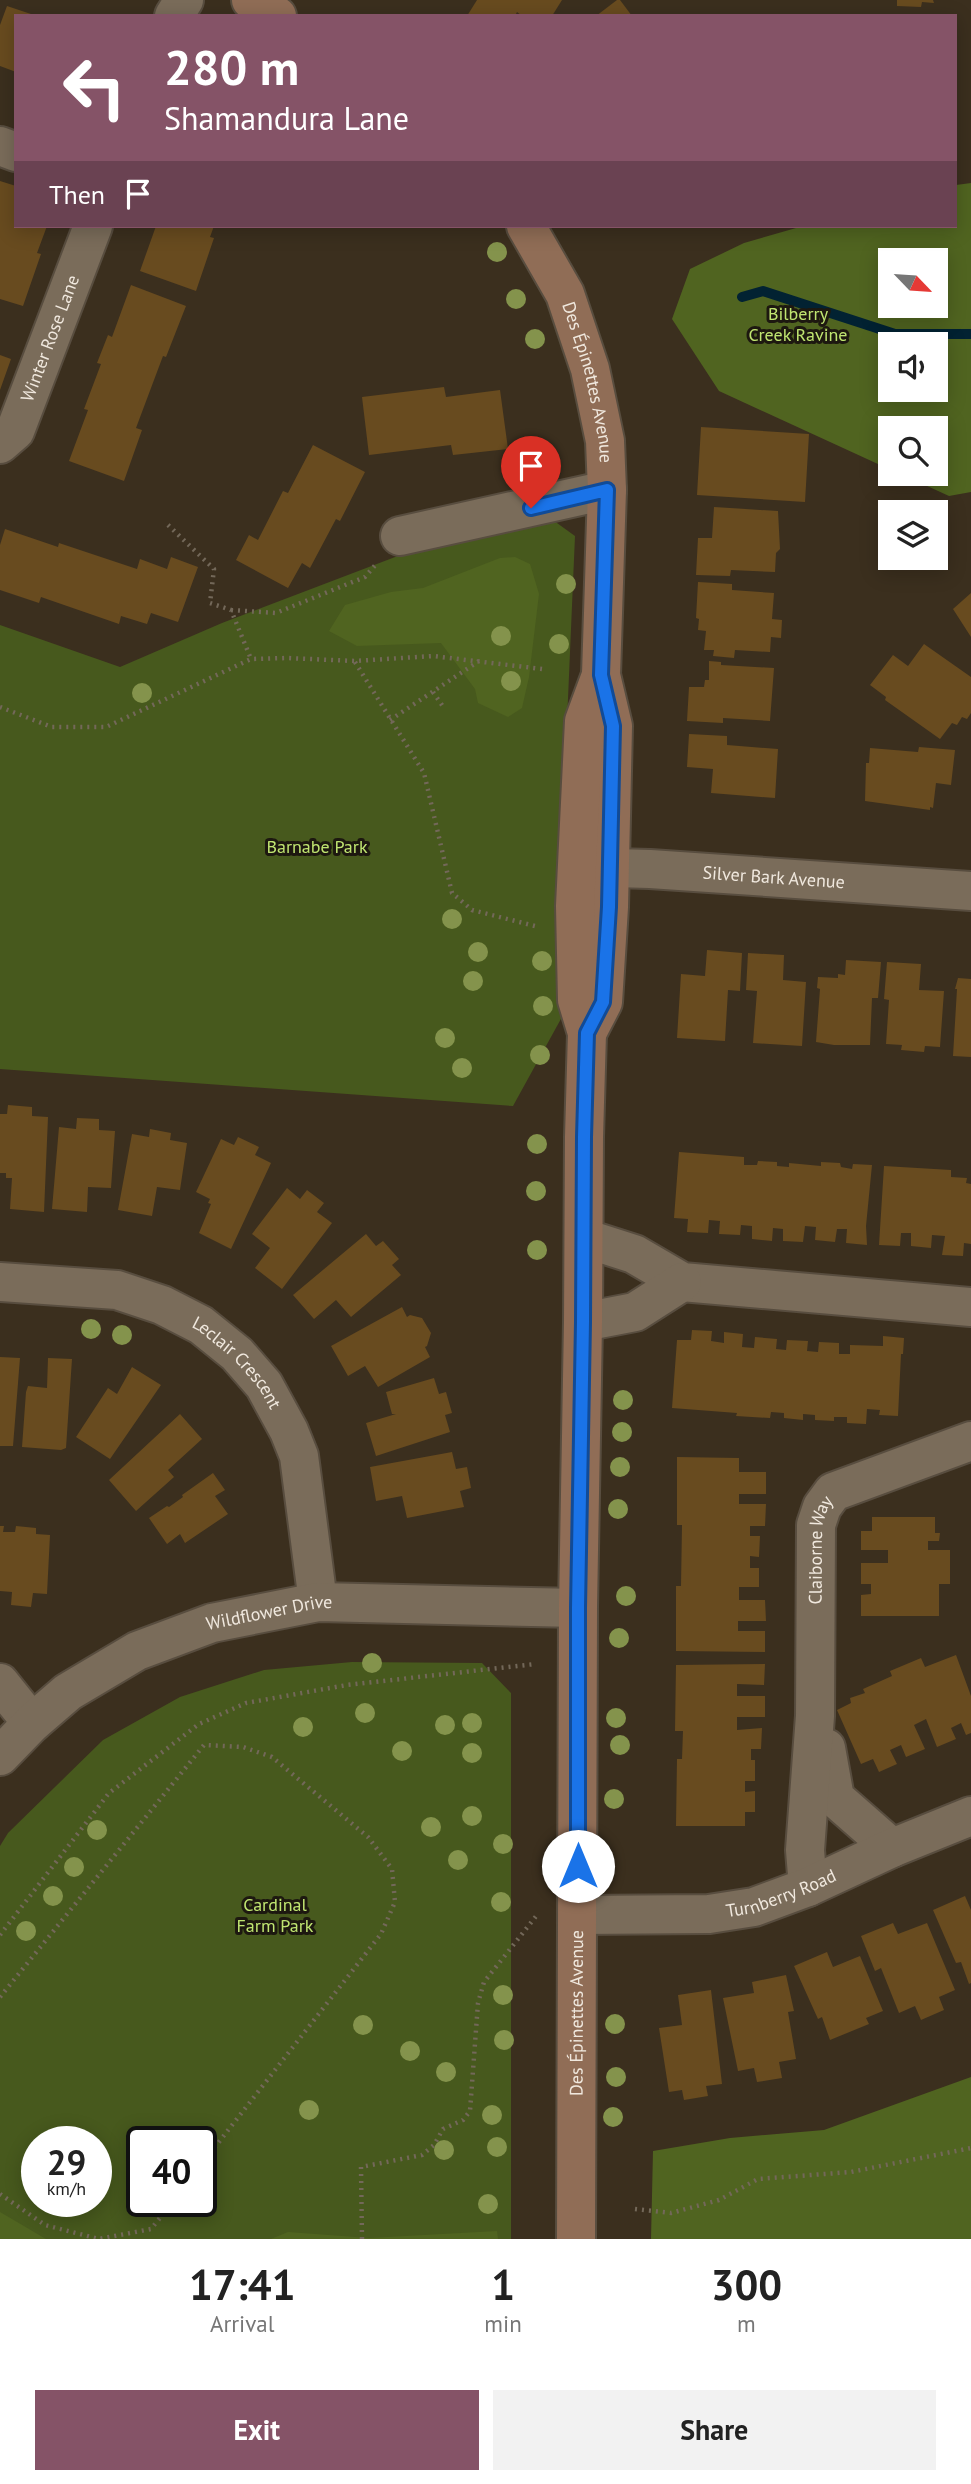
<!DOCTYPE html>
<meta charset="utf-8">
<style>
body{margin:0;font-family:"PT Sans",sans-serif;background:#f2f2f2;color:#222;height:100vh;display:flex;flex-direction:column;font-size:26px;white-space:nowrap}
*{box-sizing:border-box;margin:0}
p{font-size:23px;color:#767676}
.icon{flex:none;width:38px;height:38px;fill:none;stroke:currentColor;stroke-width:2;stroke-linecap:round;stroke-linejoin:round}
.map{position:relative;height:2239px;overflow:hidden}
.side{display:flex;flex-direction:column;background:#fff;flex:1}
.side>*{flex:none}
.banner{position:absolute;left:14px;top:14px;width:943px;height:214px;border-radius:0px;box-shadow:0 4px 18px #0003;background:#855367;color:#fff;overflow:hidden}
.needle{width:46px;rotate:115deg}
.fabs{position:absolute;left:878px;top:248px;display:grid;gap:14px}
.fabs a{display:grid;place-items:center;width:70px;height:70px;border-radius:0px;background:#fff;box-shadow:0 4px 18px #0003;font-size:35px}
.speed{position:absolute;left:21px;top:2126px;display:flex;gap:14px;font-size:35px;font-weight:700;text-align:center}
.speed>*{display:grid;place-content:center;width:91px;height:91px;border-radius:50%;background:#fff;box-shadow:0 4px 18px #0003;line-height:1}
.speed small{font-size:18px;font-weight:400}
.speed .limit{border:4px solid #111;border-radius:10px;background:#fff;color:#111}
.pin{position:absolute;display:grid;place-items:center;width:60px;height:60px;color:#fff;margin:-72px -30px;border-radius:50% 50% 50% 0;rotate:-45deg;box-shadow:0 0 7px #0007}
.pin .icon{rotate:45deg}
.me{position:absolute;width:77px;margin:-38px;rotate:0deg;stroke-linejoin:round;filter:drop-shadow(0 0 5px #0008)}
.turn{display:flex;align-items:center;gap:24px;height:147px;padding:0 35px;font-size:32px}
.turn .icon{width:91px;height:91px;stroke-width:2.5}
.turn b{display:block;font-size:49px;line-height:60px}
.then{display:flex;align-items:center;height:66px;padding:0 35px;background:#0003;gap:14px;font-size:26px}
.eta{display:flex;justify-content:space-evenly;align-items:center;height:119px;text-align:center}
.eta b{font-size:42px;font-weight:800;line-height:49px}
.button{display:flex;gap:14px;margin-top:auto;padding:14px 35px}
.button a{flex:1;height:80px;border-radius:0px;background:#855367;color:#fff;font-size:28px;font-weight:800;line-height:80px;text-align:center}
.button a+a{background:#f2f2f2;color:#222}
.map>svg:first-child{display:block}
.green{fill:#47591d;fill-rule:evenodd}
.forest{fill:#506420;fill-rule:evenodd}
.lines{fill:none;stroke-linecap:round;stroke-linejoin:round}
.stream{stroke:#022232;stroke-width:10}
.building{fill:#684b1f}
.street-casing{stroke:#584d3f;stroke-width:42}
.secondary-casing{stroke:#584d3f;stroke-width:42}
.path{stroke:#736859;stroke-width:4.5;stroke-dasharray:2 5;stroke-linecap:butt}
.street{stroke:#7a6c5a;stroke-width:38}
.secondary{stroke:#906d56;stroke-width:38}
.tree{fill:#84934c}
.route-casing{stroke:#114b97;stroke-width:18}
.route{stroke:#1a73e8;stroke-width:12}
.labels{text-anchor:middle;stroke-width:6;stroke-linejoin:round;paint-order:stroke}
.park-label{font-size:18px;fill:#c0e571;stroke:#1d1810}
.street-label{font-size:18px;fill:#f0e8de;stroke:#1d1810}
</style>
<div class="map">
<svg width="971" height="2239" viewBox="0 0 971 2239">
<rect width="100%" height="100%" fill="#3b2f1e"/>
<!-- green -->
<path class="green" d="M532,505L575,536L560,885L562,1017L513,1106L0,1069V625L120,667L222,623Z
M352,1662L482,1663L511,1693V2239H0V1846L8,1833L103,1740L180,1697L264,1670ZM37,2142H96V2202H37ZM142,2142H201V2202H142Z"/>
<!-- forest -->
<path class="forest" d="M971,183V492L949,496L901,474H936V429H891V470L719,391L672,319L690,269L744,243L803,226H956V185ZM891,261H936V306H891ZM891,345H936V390H891Z
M515,557L530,564L539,594L529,677L522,708L508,717L478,703L475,689L441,643L357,646L329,631L345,605L391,592L423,588L500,558Z
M971,2077V2239H651L653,2151L730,2138L824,2130Z
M0,2212L46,2239H0Z
M497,2231L498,2239H271L288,2232L369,2238Z"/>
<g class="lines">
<!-- stream -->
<path class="stream" d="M742,297L763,291L895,334H971"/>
</g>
<!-- building -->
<path class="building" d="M477,0H562L552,16H522L517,12L515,16H467Z
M617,0H620L632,16H596Z
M897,0H933L934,3L922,2L921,7L897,6Z
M7,6L34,15L16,16V72L0,66V25Z
M0,181L16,186V226H47L37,253L41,254L23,306L0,299Z
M156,226H214L210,237L214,238L196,291L140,271Z
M131,285L186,306L166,357L163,356L136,428L142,430L124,481L69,461L88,410L84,409L101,364L97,363L108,335L112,337Z
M0,355L11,359L0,390Z
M444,387L446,397L500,390L508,449L453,455L451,445L369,455L362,397Z
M701,427L809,434L805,502L697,495Z
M313,445L365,472L340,521L336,519L310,568L302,563L288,588L236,560L249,535L258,540L283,491L288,493Z
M714,507L778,511L780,549L776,553L775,572L731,570L730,576L696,575L698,538H712Z
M5,529L58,547L59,543L137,569L140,559L167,569L171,557L198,567L178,622L151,613L147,624L121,616L119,624L41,597L39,603L0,590V545Z
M698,582L732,584V590L774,593L772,619L782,620L781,638L771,637L770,652L735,650L734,658L713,656L714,650H704L706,631L698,630L699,619L696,618Z
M971,593V637L953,609Z
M924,644L971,677V713L967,719L962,717L957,725L952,723L940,739L885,700L886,697L870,685L893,655L908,666Z
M709,661L721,662V665L774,668L770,721L723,718V723L687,721L689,687H704L705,680H709Z
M689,734L727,736V745L778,749L775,798L711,793L713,769L687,767Z
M919,747L955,750L951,785L936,783L933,808L930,807V810L865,801L866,763H869L870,748L918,752Z
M707,950L742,953L740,991L728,990L725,1041L677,1038L681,974L705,976Z
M748,953L784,955L783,980L806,982L802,1046L753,1043L757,991L746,990Z
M846,960L881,962L878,998H872L870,1045H834L816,1042L820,989L817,988L818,977L838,978V974L845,975Z
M887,962L921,964L919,990L944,991L940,1047L925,1046L924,1052L901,1050L902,1045L886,1044L889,1000L884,999Z
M958,978L971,979V1057L953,1056L957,989H955Z
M8,1105L32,1107V1116L48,1117L44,1212L10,1209L12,1178H6V1173H0V1114H7Z
M77,1118L99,1119V1130L115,1131L111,1188L88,1187L87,1212L52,1209L59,1127L76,1129Z
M150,1129L171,1133L170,1140L187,1143L180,1190L157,1187L152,1216L118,1210L132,1134L149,1137Z
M238,1137L259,1147L255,1155L271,1163L231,1249L199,1233L211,1204L208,1203L210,1199L196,1192L221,1139L234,1145Z
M679,1152L744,1157V1165H757L758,1161L777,1162V1166L789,1167V1163L821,1166V1162L840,1163L841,1167L852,1169L853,1164L872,1165L866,1226L867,1245L846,1243L847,1229H837L835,1242L815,1240L816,1227L805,1226L803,1242L783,1241V1229L773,1228L772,1241L752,1239V1226L741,1225L740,1235L719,1234L720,1221L709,1220L708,1233L687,1232L688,1219L674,1218Z
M884,1166L951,1170V1177L967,1178L966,1183L971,1184V1244L964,1243L963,1256L942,1255L945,1236L932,1235L931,1248L911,1246V1233H901L900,1246L879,1245Z
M287,1188L300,1199L307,1190L324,1203L317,1212L332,1223L282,1289L255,1268L270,1248L252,1234Z
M366,1234L376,1246L383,1241L399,1259L392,1265L401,1275L351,1317L336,1300L314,1319L293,1295Z
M402,1307L407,1317L410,1315L422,1318L431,1333L427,1346L425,1347L430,1357L378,1387L365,1366L348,1376L331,1346Z
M692,1330L712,1331L711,1341L724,1343V1332L743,1334L742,1347L754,1348L755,1337L777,1339L776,1349L786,1350L787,1340L808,1341L807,1351L818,1352L819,1342L839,1343V1354H850V1345L883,1346V1336L904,1338L903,1354H901L898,1416L879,1415L880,1410L867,1409L866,1424L847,1423V1417H834V1421L815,1420V1415L803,1414V1420L784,1418V1413L771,1412L770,1418L736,1416L737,1413L672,1408L677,1340H691Z
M0,1357L20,1358L13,1446H0Z
M48,1358L72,1359L66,1448L61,1450L22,1447L26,1392L28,1386L47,1388Z
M132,1367L161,1385L110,1459L76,1437L108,1388L117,1394Z
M434,1378L439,1394L446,1392L452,1413L445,1415L450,1432L376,1456L366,1423L396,1414H392L386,1392Z
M180,1414L202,1439L168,1470L174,1477L136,1511L109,1480Z
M452,1452L456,1469L467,1467L471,1488L460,1491L464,1507L407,1518L402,1496L376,1501L370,1467Z
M677,1457L739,1458V1472H766V1494H739V1504H766L765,1526H750V1536H760L759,1557L750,1556V1568H759V1587H739V1600H765L766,1621H738V1631H765V1652L676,1651V1586H681L682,1525H677Z
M213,1473L225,1490L215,1496L228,1514L185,1543L180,1534L167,1544L149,1518L167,1506L169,1507L183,1497L182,1495Z
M872,1517H935V1533H940L939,1541H928V1550H950V1584H939V1616H861V1595L871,1594V1584H861V1563H888V1550H861V1531H872Z
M0,1526H4L3,1532H15L16,1526L36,1528V1534L50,1535L47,1594L33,1593L31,1607L11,1605L12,1592L0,1591Z
M956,1655L971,1696V1733L966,1735L961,1723L951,1728L956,1739L937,1747L926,1719L914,1725L925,1749L906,1757L901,1745L890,1750L897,1764L879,1772L873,1759L861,1764L837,1710L851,1703L850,1698L865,1693L863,1689L892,1676L890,1671L921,1658L925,1667Z
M765,1664L764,1685L737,1684V1696H765V1717H737V1730L762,1728L761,1749H751V1760H755V1781H745V1792L755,1791V1812H745V1826H676L677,1759H682L683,1731H675L676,1665Z
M965,1896L971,1910V1983L969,1984L961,1962L956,1963L933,1910Z
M893,1923L898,1934L927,1923L955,1990L939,1997L944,2010L921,2020L915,2006L899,2013L881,1968L875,1971L861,1936Z
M827,1952L833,1967L860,1956L883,2011L866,2018L869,2024L830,2040L822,2017L818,2019L794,1966Z
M786,1975L794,2011L788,2012L796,2059L779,2062L782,2078L757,2082L754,2068L738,2071L723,1998L754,1993L752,1982Z
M711,1990L722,2084L706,2086L708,2096L684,2100L682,2090L669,2092L659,2028L682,2025L678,1995Z"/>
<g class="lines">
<defs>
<g id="street">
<path d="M174,16L184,0"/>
<path d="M0,146L16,152"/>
<path id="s1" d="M0,444L15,431L93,226"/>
<path d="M400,536L607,490"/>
<path id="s2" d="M578,867L650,869L971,891"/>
<path d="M584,1238L634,1254L682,1282L971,1307"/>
<path id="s3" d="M0,1282L117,1290L162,1305L201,1325L237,1354L264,1385L289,1431L299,1456L318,1602"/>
<path d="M583,1322L635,1312L682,1282"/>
<path d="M0,1683L32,1723"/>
<path d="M826,1748L835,1798L892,1848"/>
<path id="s4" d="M0,1756L32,1723L68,1692L137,1651L212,1623L318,1602L578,1608"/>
<path id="s5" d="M808,1887L805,1850L815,1716L816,1525L822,1507L833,1492L971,1441"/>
<path id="s6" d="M578,1915L709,1914L754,1907L808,1887L892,1848L971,1816"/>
</g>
<g id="secondary">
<path d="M251,0L277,16"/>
<path id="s7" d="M526,226L565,294L590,369L605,441L607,490L601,675L613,726L609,907L603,1002L587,1033"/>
<path id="s8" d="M576,2239L578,1608L583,1322L584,1137L587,1033L577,1000L575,906L584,721L601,675"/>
</g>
</defs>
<!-- street casing -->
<use href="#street" class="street-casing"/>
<!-- secondary casing -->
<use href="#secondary" class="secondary-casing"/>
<!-- path -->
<path class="path" d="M168,525L214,569L210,603L231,610L251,659
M231,610L276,613L365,577L377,563
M355,662L424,773L452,893L472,910L535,926
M433,692L444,708
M0,707L52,727H106L251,659L287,658L355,661L433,656L542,669
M390,720L479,661
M0,1935L109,1793L199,1724L246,1703L347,1685L535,1664
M0,1997L204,1745L243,1747L272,1757L368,1837L392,1869L395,1902L381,1934L201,2165
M0,2194L45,2225L99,2239L151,2229L173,2202
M635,2209L671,2213L719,2200L758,2179L851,2172L971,2148
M362,2239L361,2167L422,2155L434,2145L443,2129L463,2120L470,2111L478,2003L484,1982L537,1915"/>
<!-- street -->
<use href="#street" class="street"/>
<!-- secondary -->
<use href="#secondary" class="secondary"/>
</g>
<!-- trees -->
<g class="tree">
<circle cx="497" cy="252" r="10"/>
<circle cx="516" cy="299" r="10"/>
<circle cx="535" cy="339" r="10"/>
<circle cx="566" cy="584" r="10"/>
<circle cx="501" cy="636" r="10"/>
<circle cx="559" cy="644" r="10"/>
<circle cx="511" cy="681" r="10"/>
<circle cx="142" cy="693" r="10"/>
<circle cx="452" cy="919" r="10"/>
<circle cx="478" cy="952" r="10"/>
<circle cx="542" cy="961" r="10"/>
<circle cx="473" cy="981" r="10"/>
<circle cx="543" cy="1006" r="10"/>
<circle cx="445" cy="1038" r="10"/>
<circle cx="540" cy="1055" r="10"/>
<circle cx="462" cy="1068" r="10"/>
<circle cx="537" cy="1144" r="10"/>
<circle cx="536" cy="1191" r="10"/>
<circle cx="537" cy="1250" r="10"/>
<circle cx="91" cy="1329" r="10"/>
<circle cx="122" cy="1335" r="10"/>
<circle cx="623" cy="1400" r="10"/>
<circle cx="622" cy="1432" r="10"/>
<circle cx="620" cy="1467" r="10"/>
<circle cx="618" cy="1509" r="10"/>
<circle cx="626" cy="1596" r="10"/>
<circle cx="619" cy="1638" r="10"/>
<circle cx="372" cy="1663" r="10"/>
<circle cx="365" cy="1713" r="10"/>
<circle cx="616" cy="1718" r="10"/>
<circle cx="472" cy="1723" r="10"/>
<circle cx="445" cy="1725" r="10"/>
<circle cx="303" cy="1727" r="10"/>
<circle cx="620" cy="1745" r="10"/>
<circle cx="402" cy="1751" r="10"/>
<circle cx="472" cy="1753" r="10"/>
<circle cx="614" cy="1799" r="10"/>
<circle cx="472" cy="1816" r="10"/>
<circle cx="431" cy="1827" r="10"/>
<circle cx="97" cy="1830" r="10"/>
<circle cx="503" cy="1844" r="10"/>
<circle cx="458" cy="1860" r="10"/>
<circle cx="74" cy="1867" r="10"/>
<circle cx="53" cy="1896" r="10"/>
<circle cx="501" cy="1902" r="10"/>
<circle cx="26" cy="1931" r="10"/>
<circle cx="503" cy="1995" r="10"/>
<circle cx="615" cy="2024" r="10"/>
<circle cx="363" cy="2025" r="10"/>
<circle cx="504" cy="2040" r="10"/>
<circle cx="410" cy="2051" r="10"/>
<circle cx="446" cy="2072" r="10"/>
<circle cx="616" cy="2077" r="10"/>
<circle cx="309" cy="2110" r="10"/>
<circle cx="492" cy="2115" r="10"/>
<circle cx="613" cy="2117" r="10"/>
<circle cx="497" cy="2147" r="10"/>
<circle cx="444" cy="2150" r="10"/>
<circle cx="488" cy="2204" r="10"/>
</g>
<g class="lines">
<defs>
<path id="route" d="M531,508L607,490L601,675L613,726L609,907L603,1002L587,1033L584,1137L583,1322L578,1608V1866"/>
</defs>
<!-- route casing -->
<use href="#route" class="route-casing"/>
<!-- route -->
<use href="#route" class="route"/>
</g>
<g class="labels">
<!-- park labels -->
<g class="park-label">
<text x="798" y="320">Bilberry<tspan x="798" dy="21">Creek Ravine</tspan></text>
<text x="317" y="853">Barnabe Park</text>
<text x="275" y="1911">Cardinal<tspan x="275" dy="21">Farm Park</tspan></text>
</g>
<!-- street labels -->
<g class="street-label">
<text dy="6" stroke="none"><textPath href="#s1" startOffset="119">Winter Rose Lane</textPath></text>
<text dy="6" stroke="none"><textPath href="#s7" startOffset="170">Des Épinettes Avenue</textPath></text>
<text dy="6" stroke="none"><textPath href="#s2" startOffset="196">Silver Bark Avenue</textPath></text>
<text dy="6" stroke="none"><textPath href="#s3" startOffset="261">Leclair Crescent</textPath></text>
<text dy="6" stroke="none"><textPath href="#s5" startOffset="338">Claiborne Way</textPath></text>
<text dy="6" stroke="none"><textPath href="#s4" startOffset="312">Wildflower Drive</textPath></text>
<text dy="6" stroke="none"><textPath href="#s6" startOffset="206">Turnberry Road</textPath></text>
<text dy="6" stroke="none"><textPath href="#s8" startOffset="226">Des Épinettes Avenue</textPath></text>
</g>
</g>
</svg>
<div class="fabs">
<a><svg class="needle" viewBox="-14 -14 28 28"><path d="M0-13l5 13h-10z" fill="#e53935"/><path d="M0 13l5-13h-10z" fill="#767676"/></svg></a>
<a><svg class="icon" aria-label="sound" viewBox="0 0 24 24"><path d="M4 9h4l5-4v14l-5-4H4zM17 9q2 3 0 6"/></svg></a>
<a><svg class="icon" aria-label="search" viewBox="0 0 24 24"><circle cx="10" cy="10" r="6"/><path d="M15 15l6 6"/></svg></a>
<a><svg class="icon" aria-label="layers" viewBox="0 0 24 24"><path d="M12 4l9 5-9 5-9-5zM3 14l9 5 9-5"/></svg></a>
</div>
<div class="speed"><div>29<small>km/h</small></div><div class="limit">40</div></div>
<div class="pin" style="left:531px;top:508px;background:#d93025"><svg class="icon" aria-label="arrive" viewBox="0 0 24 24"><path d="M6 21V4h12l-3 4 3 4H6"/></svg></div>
<svg class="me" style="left:578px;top:1866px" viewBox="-20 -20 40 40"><circle r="19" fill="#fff"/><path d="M0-13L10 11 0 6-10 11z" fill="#1a73e8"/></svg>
<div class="banner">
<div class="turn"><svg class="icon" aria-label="left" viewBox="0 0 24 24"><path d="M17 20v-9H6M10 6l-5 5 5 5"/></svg><div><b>280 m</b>Shamandura Lane</div></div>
<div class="then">Then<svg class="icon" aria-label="arrive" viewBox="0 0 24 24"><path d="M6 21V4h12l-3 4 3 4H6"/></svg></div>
</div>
</div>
<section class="side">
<div class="eta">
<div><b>17:41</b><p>Arrival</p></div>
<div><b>1</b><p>min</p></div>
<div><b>300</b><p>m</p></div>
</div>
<div class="button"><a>Exit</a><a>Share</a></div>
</section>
